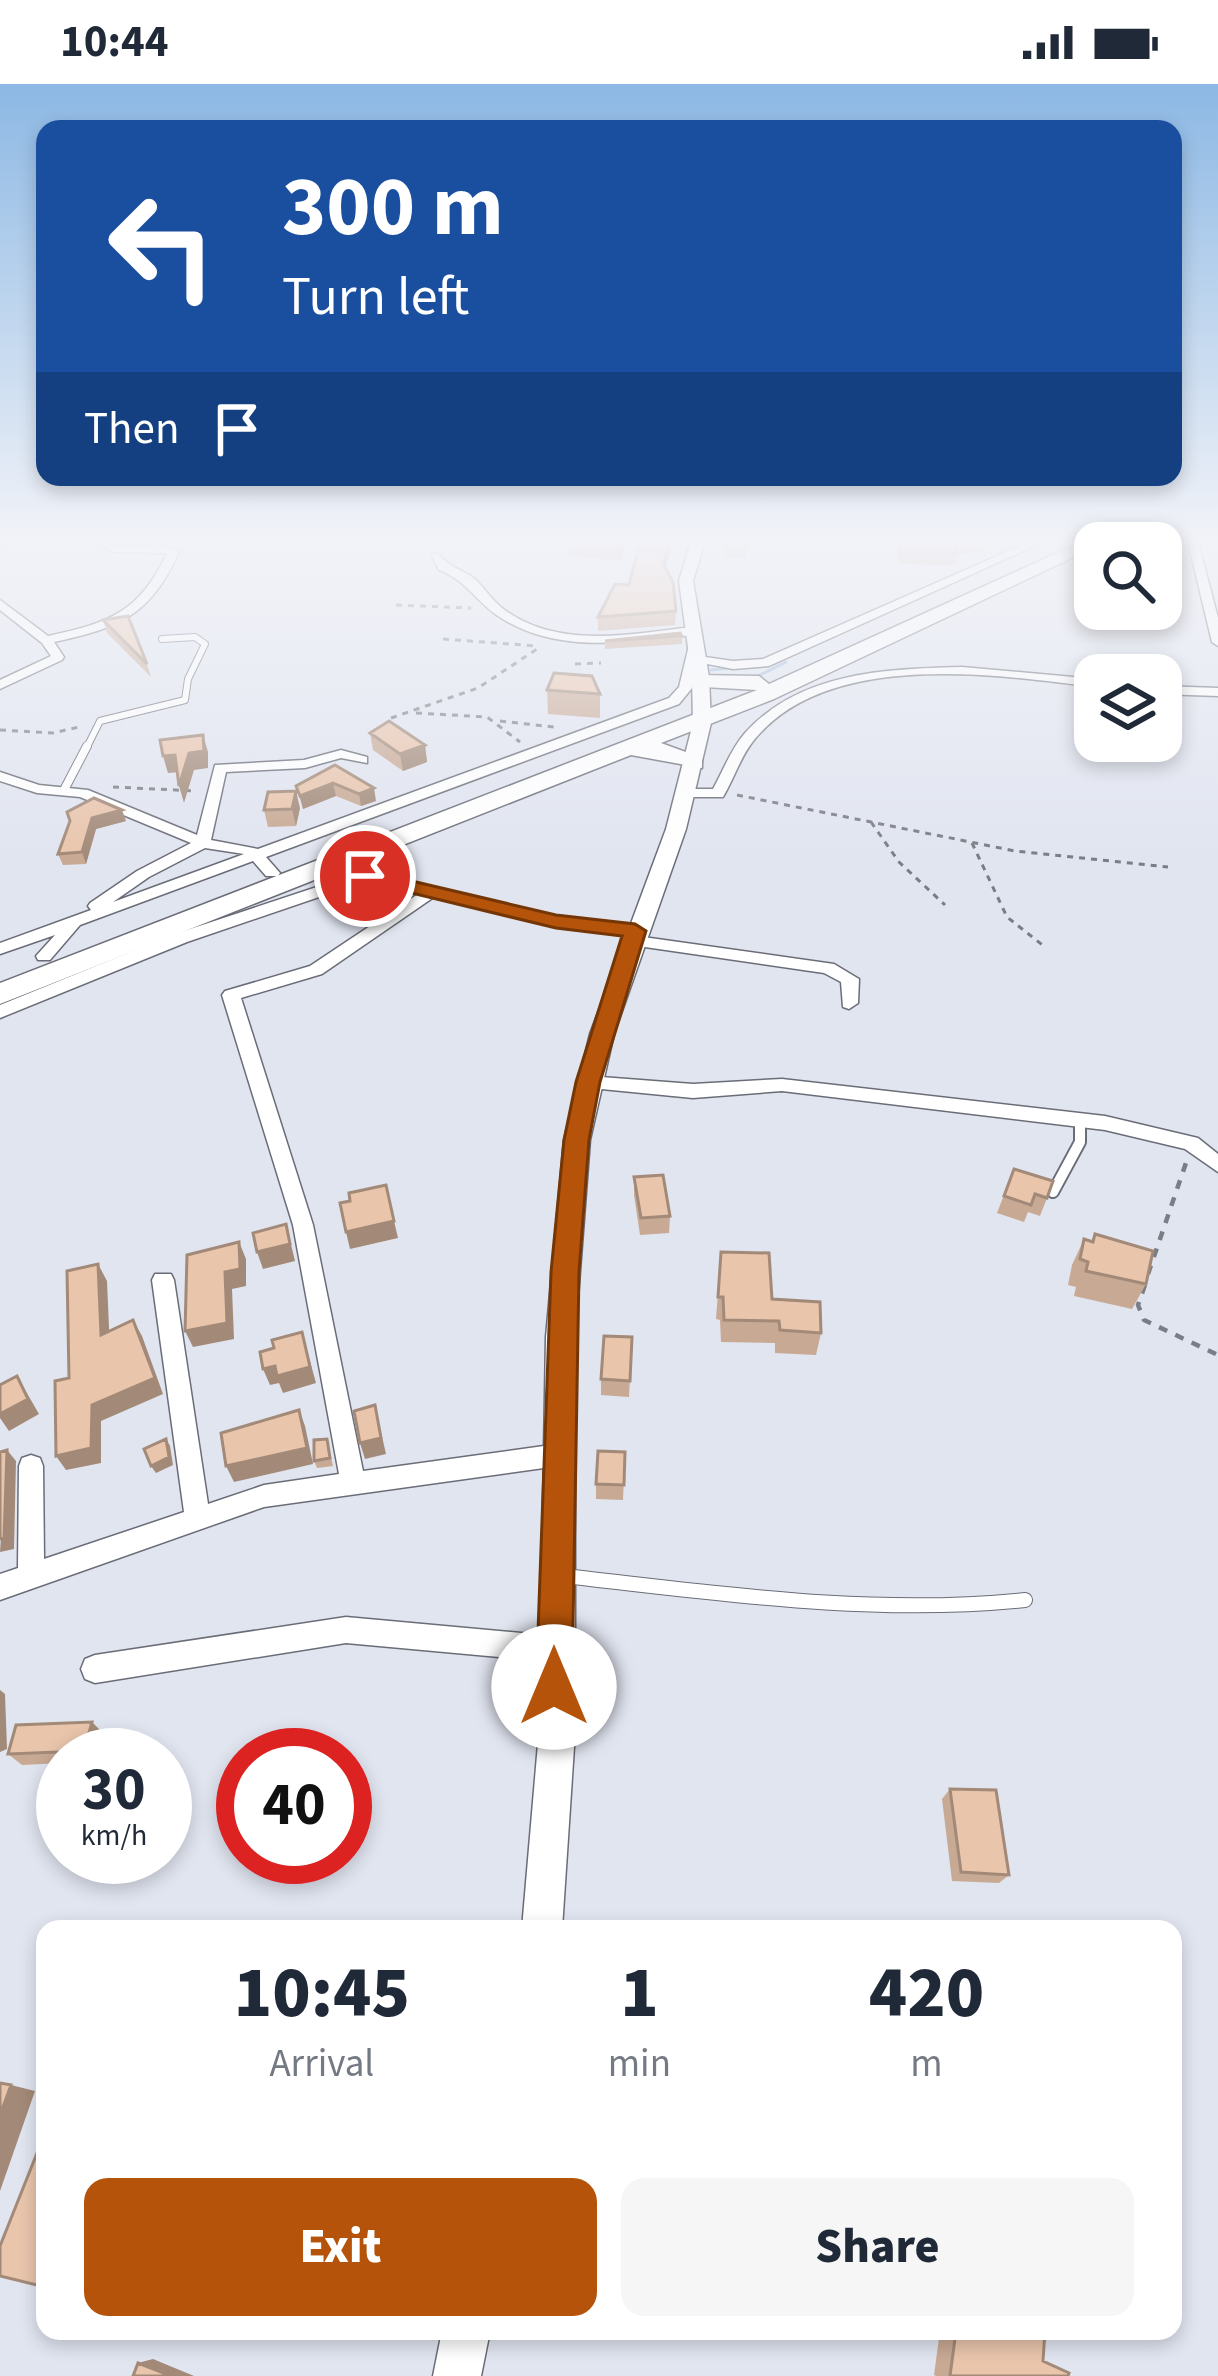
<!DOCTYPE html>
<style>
body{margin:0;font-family:"Source Sans 3",sans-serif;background:#f6f6f7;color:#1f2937;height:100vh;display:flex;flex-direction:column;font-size:45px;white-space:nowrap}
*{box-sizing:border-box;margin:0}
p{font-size:39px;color:#747a83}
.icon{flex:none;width:66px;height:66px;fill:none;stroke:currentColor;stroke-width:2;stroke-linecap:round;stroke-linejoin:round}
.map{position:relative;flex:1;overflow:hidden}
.drawer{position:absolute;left:36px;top:1836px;width:1146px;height:420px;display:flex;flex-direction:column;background:#fff;border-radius:24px;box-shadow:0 6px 18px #0003}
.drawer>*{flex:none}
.banner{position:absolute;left:36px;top:36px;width:1146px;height:366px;border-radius:24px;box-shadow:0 6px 18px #0003;background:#1a4fa0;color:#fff;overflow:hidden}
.fabs{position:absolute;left:1074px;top:438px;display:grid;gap:24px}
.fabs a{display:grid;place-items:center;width:108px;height:108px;border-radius:24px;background:#fff;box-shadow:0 6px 18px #0003;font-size:60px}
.speed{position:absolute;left:36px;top:1644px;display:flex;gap:24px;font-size:60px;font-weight:700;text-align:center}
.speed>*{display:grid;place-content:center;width:156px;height:156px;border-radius:50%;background:#fff;box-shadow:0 6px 18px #0003;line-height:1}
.speed small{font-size:30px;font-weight:400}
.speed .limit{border:18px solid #d22;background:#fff;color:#111}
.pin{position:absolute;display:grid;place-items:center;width:102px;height:102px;color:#fff;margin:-51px;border:6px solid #fff;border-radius:50%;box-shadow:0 3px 12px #0007}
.me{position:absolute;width:132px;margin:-66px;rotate:0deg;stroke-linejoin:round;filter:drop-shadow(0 0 9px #0008)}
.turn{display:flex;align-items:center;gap:42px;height:252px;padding:0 48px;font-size:54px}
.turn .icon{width:156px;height:156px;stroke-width:2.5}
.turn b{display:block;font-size:84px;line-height:102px}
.then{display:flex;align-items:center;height:114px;padding:0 48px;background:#0003;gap:24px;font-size:45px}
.eta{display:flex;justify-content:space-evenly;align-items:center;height:204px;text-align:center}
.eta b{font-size:72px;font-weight:800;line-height:84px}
.primary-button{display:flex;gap:24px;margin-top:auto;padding:24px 48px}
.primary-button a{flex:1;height:138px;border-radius:24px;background:#b45309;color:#fff;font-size:48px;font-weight:800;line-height:138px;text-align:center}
.primary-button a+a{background:#f6f6f7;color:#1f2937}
.status{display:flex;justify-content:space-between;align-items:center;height:84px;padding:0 60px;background:#fff;direction:ltr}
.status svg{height:33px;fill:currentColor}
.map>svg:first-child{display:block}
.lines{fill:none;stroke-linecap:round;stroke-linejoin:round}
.stream{stroke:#a3bede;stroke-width:3}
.service-far3-casing{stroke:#6a6d77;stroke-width:8}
.service-far2-casing{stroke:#6a6d77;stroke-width:10}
.service-far1-casing{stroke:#6a6d77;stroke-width:14}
.service-casing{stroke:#6a6d77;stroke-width:16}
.minor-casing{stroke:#6a6d77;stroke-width:3}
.tertiary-casing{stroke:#6a6d77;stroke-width:3}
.trunk-casing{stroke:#6a6d77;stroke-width:3}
.path-far1{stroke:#7b7d85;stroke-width:3;stroke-dasharray:6 6;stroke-linecap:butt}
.path{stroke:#7b7d85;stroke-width:4.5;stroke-dasharray:9 9;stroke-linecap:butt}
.service-far3{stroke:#fff;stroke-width:6}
.service-far2{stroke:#fff;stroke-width:8}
.service-far1{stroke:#fff;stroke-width:10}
.service{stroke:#fff;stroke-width:14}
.minor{fill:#fff;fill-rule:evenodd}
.tertiary{fill:#fff;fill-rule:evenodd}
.trunk{fill:#fff;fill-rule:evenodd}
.wall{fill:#c8a994}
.shaded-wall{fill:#a38a78}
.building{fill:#e9c5ac;stroke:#a38a78;stroke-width:3}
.route{fill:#b45309;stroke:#753606;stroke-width:3}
</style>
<div class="status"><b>10:44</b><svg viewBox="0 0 49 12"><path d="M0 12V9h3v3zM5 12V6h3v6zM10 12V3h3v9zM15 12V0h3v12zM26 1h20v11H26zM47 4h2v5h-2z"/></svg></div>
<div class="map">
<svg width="1218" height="2292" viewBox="0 0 1218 2292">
<rect width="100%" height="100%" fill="#e1e5f0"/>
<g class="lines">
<!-- stream -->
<path class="stream" d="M711,586L772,580
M754,594L786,578"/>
<defs>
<path id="service-far3" d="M86,665L100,637L185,616L188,595L205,560L195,553L162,555"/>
<path id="service-far2" d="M64,706L87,662"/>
<path id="service-far1" d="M1053,1108L1080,1058V1037"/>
<path id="service" d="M564,1492C718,1509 870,1532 1025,1516"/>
<path id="minor" d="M89,454C101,454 107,460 118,462C139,465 161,454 179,468C150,532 119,544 54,558L64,573L62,576L0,605V596L51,572L42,559L0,526V516L48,552C109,539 140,528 167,469L113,468Z
M282,454H342L337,457H287Z
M1038,454H1052L769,582L733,585L697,578L692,604L679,620L266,773L280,789L278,792H266L253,777L80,841L50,876H38L36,872L55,851L0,870V859L91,826L88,822L90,819L137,787L191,759L80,713L37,709L0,697V688L39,701L88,706L197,751L215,681L304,676L341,666L367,673V679L341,674L305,684L226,688L211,756L258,765L669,614L679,603L691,553L701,556L698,572L733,577L763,575ZM205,764L244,770L113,818L149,793Z
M1187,454H1197L1218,534V562L1212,558Z
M431,470H439C449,484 463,485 476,496C485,505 492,516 502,524C557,566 629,550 693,543L699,547L693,551C627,557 558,572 498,532C476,517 466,496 439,486Z
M962,583L1095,595V603C993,590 827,566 754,656C740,673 734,695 723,713H687L680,709L687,705H713C723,687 731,665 745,649C800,588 885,585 962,583Z
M1161,602L1218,604V612L1161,610Z
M365,787L556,833L641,843L643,847L636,852L834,880L859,895L858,919L849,925L843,923L841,898L824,889L631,861L623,856L629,851L556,843L434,813L322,890L241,914L313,1141L363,1387L558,1360L567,1363L570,1371L567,1379L558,1382L264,1423L0,1516V1490L18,1484L19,1382L22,1374L31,1371L40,1374L43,1382L44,1475L184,1428L152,1196L155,1190H171L174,1196L208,1420L264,1401L339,1390L293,1141L222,911L225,907L310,882L418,810L366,797L187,858L0,934V921L175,850Z
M588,992L693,1000L782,995L1105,1032L1198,1054L1218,1070V1088L1185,1065L1105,1046L782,1007L693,1014L581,1003L579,998L581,993Z
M346,1533L554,1552L564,1555L568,1565L564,1575L554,1578L346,1559L95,1599L85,1595L81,1585L85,1575L95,1571Z"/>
<path id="tertiary" d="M0,454H24L0,462Z
M692,454H706L693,497L709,593L711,639L686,745L614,950L590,1056L575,1253V1648L562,1845H522L539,1648L546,1253L564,1056L590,950L666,745L693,639L692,593L679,497Z
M442,2247H490L481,2292H433Z"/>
<path id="trunk" d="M1090,454H1114L774,615L661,659L702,674V684L631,671L0,920V899L757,606L704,603L696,601V591L759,592L769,600Z"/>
</defs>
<!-- service-far3 casing -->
<use href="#service-far3" class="service-far3-casing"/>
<!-- service-far2 casing -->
<use href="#service-far2" class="service-far2-casing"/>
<!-- service-far1 casing -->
<use href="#service-far1" class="service-far1-casing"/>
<!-- service casing -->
<use href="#service" class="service-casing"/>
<!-- minor casing -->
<use href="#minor" class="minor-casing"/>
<!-- tertiary casing -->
<use href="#tertiary" class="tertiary-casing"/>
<!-- trunk casing -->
<use href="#trunk" class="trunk-casing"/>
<!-- path-far1 -->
<path class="path-far1" d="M396,521L471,524
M443,555L537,562
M575,580L601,579
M416,629L487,633L520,658
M391,634L478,604L540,563
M500,637L554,643
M0,646L53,649L83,642
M113,703L197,707
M737,711L1015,767L1168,783
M871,738L899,778L945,821
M972,759L1007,833L1045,863"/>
<!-- path -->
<path class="path" d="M1148,1190L1187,1076
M1145,1201L1138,1221L1144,1236L1218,1271"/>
<!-- service-far3 -->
<use href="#service-far3" class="service-far3"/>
<!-- service-far2 -->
<use href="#service-far2" class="service-far2"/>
<!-- service-far1 -->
<use href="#service-far1" class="service-far1"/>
<!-- service -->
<use href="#service" class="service"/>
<!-- minor -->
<use href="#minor" class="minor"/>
<!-- tertiary -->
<use href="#tertiary" class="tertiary"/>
<!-- trunk -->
<use href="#trunk" class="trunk"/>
</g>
<!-- wall -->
<path class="wall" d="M571,454H627V457L620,476L568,472V459Z
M671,454L670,467L665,483L676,527L675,541L598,547V533Z
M726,454H776L775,459H746V473H724Z
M895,454H987V457L985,469L957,470L955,481L899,480Z
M103,536L147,580L151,593L107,549Z
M682,552V560L605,565V557Z
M547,606L600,610V634L548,630Z
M370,649L425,661L427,678L403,687L373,666Z
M335,681L376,717L361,722L336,712L303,725L296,702Z
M300,724L296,742L268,743L264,726Z
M70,737H126L96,745L86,780L63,781L58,770Z
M1014,1085L1047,1114L1040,1132L1028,1128L1024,1138L997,1129Z
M634,1093L670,1132L669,1149L640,1151L634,1111Z
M1095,1150L1146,1200L1132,1225L1074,1212L1076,1203L1068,1201L1072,1181L1084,1155L1091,1157Z
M721,1168L772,1215L821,1249L816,1271L775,1269V1259L721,1258L720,1236L716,1235Z
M632,1253L629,1313L601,1311V1295Z
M327,1355L333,1382L317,1384L314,1377Z
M625,1368L623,1416L596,1415V1400Z
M103,1649L98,1671H63V1679L22,1681L8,1670Z
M950,1705L1009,1791L999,1799L952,1797L942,1715Z
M940,2247H1045L1043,2277L1068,2292H936L934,2291Z"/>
<!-- shaded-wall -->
<path class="shaded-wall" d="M624,454H627V457L620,476V463Z
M671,454L670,467L663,492V479Z
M203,651L208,668V684L194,686L184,719L179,702L189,669Z
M425,661L427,678L403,687L400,670Z
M175,671L180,688L168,689L163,672Z
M333,699L336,712L303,725L300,712Z
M374,704L376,717L361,722L359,710Z
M296,707L300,724L296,742L292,725Z
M122,726L126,737L96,745L86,780L82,768L92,734Z
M394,1137L398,1154L350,1165L346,1148Z
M286,1140L295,1177L263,1185L257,1168Z
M239,1158L246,1175V1202L232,1205L234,1255L193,1263L185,1247L225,1188Z
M98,1180L107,1197L110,1267L101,1251Z
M133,1236L142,1252L163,1310L101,1337V1379L66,1386L56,1372L92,1321Z
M302,1248L316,1299L283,1309L279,1299L270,1301L263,1285Z
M17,1292L39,1330L9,1347L0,1334V1330Z
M375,1321L386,1370L365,1375L360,1359Z
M299,1326L305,1342L313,1380L234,1398L226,1382Z
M166,1355L170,1362L173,1381L156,1389L151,1382Z
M7,1366L16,1377L14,1465L0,1468Z
M0,1606L5,1610L7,1665L0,1668Z
M92,1638L103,1649L98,1671H89L84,1667Z
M163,1668L179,1685L171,1760L165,1754Z
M11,2001L35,2007L0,2107V2031Z
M153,2275L194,2292H171L138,2279Z"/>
<!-- building -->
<path class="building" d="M571,454H624L620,463L568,459Z
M671,454L663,479L673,498L676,527L598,533L615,500L629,501L641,455Z
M726,454H745L747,463L724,462Z
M898,454H987V457L956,459L957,469H901Z
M128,532L147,580L103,536Z
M680,549L682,552L605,557Z
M554,589L592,592L600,610L547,606Z
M389,637L425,661L400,670L370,649Z
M203,651L204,667L189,669L179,702L175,671L163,672L160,656Z
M335,681L374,704L359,710L333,699L300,712L296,702Z
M296,707L292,725L264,726L268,708Z
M94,714L122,726L92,734L82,768L58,770L70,737L67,728Z
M1014,1085L1053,1097L1047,1114L1035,1110L1031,1121L1004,1112Z
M663,1091L670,1132L641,1134L634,1093Z
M386,1101L394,1137L346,1148L340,1119L350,1117L349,1109Z
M286,1140L290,1160L257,1168L253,1149Z
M1095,1150L1153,1167L1146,1200L1086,1187L1088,1178L1080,1175L1084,1155L1093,1158Z
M239,1158L240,1185L225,1188L227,1239L185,1247L187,1171Z
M721,1168L769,1169L772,1215L820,1218L821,1249L780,1246L779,1237L724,1236L723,1213H718Z
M98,1180L101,1251L133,1236L155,1294L92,1321L91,1364L56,1372L55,1297L69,1294L67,1187Z
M302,1248L310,1283L277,1292L275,1282L263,1285L260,1268L274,1264L272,1256Z
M604,1252L632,1253L630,1297L601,1295Z
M17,1292L28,1315L0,1330V1301Z
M375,1321L381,1354L360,1359L354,1327Z
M299,1326L307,1364L226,1382L221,1349Z
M166,1355L169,1373L151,1382L144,1365Z
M327,1355L330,1374L314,1377V1356Z
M7,1366L4,1454L0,1455V1368Z
M598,1367L625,1368L624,1401L596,1400Z
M92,1638L84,1667L8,1670L16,1641Z
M950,1705L996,1706L1009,1791L961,1788Z
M0,1999L11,2001L0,2031Z
M45,2049V2203L0,2192V2162Z
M956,2247H1045L1043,2277L1069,2289L1068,2292H950Z
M138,2279L171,2292H133Z"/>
<!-- sky -->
<linearGradient id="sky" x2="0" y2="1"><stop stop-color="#8cb8e4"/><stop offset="0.59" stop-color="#f2f3f8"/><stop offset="1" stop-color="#f2f3f8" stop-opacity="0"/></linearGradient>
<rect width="1218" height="775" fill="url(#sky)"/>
<!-- route -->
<path class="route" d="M365,786L556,831L635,840L646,847L600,998L589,1056L579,1188L572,1603L567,1616L554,1621L541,1616L536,1603L551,1188L564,1056L576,998L622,852L556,844L358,796L355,792Z"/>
</svg>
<div class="fabs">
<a><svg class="icon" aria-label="search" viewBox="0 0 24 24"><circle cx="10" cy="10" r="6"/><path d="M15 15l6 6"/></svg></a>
<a><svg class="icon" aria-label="layers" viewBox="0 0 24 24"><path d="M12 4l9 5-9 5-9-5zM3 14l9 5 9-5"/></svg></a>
</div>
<div class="speed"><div>30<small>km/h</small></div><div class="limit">40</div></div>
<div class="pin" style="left:365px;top:792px;background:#d93025"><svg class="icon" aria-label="arrive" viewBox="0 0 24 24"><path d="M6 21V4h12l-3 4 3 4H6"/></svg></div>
<svg class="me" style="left:554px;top:1603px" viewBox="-20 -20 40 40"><circle r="19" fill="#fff"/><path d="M0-13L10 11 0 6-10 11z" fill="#b45309"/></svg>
<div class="banner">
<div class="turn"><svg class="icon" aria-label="left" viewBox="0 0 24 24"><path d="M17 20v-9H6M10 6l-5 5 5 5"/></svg><div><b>300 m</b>Turn left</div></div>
<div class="then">Then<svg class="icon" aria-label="arrive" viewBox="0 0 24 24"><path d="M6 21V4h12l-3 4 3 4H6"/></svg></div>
</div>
<section class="drawer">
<div class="eta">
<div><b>10:45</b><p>Arrival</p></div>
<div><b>1</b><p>min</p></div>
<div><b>420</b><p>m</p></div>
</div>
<div class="primary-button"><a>Exit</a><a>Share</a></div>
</section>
</div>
